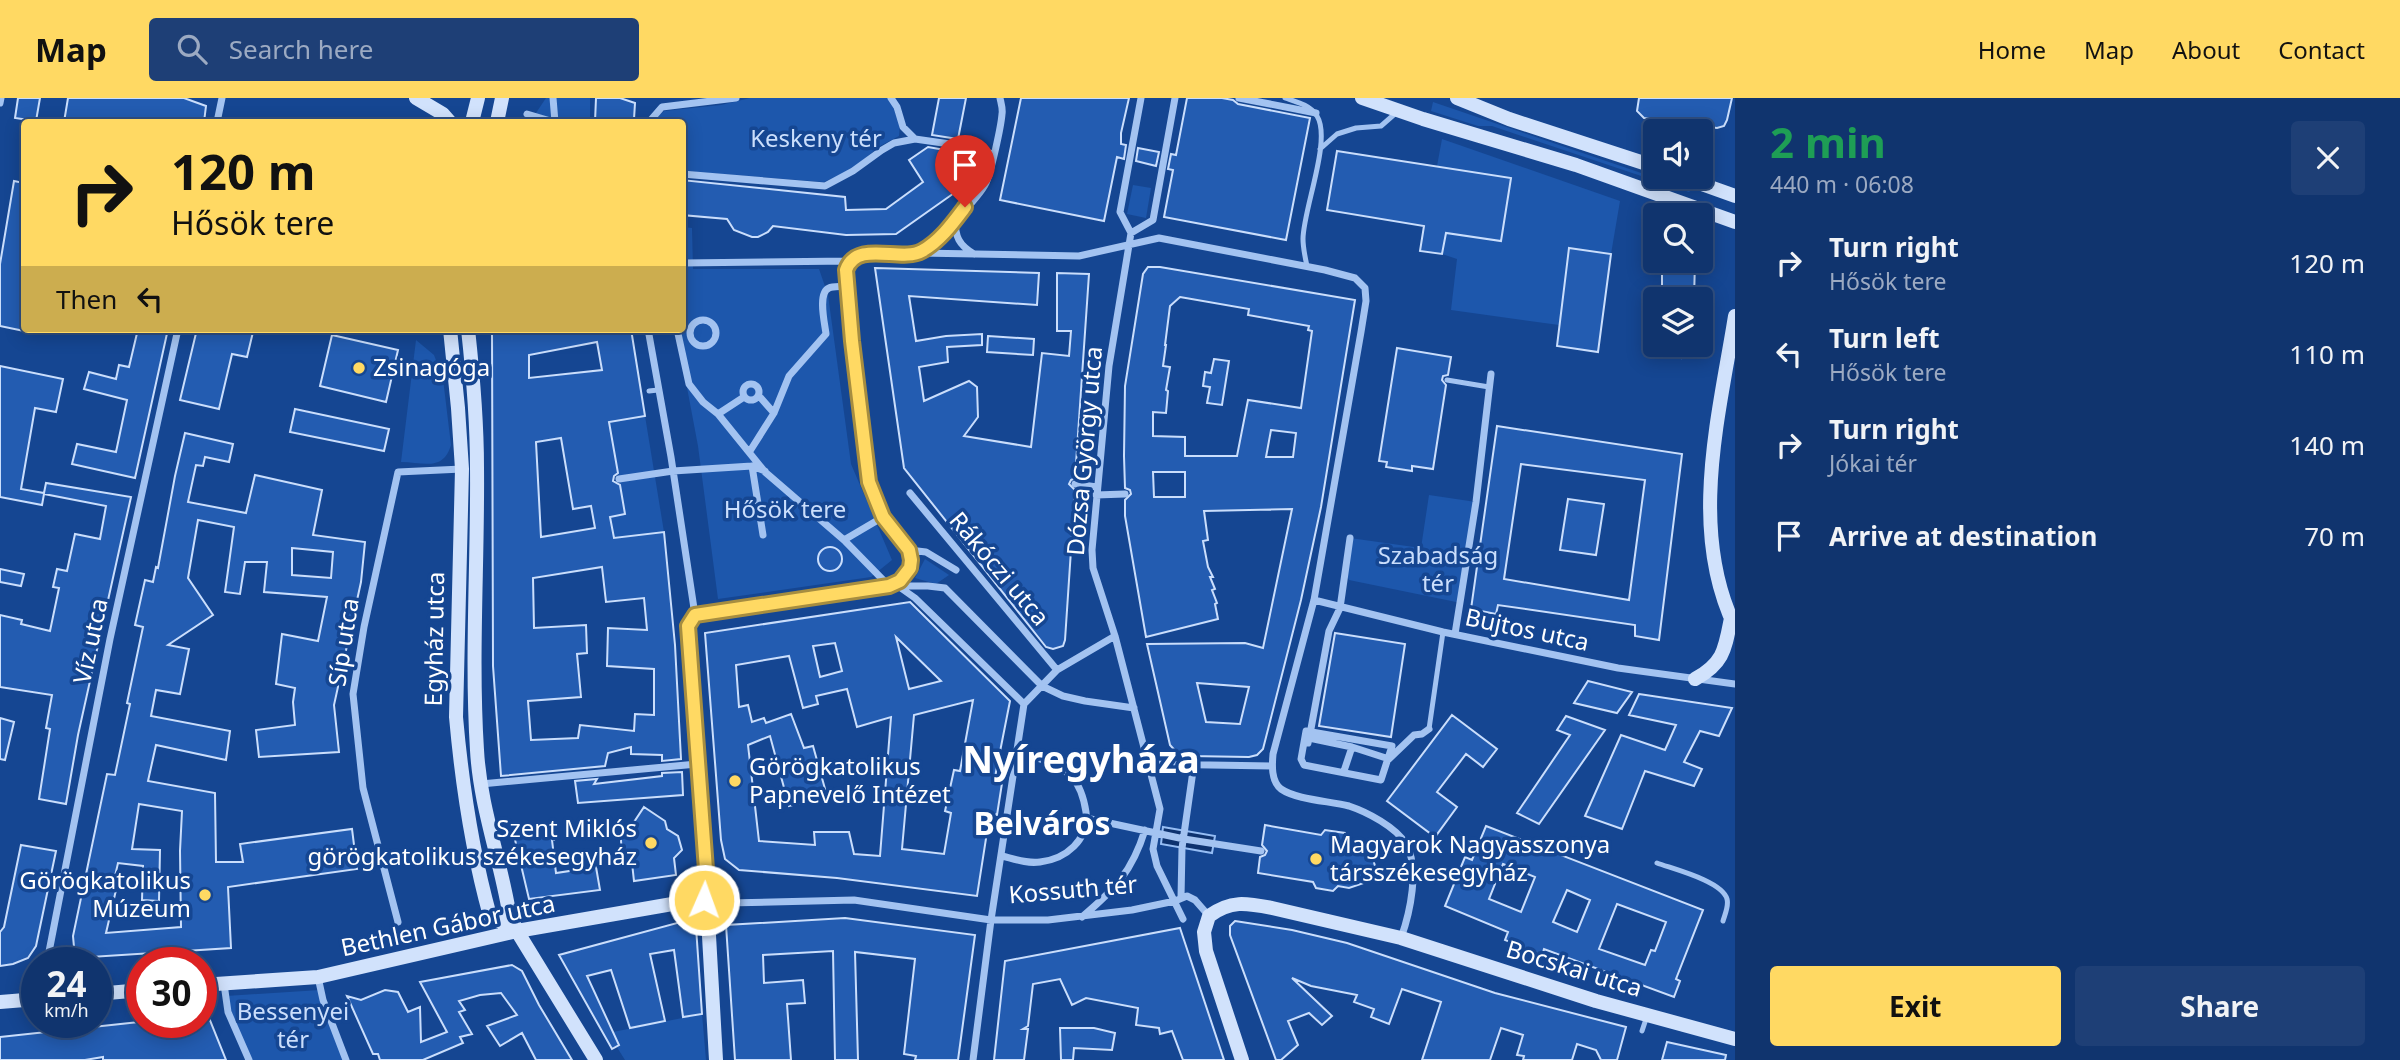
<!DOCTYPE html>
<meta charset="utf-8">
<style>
body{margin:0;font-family:"Noto Sans",sans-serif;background:#1e3f76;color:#f1f3f6;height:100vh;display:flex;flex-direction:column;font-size:26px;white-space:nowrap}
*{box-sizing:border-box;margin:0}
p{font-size:23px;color:#9caac2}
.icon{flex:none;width:38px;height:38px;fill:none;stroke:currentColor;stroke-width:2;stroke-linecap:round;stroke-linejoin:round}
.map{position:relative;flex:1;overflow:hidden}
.panel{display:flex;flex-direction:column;background:#10346e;width:665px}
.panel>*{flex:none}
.top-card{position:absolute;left:21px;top:21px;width:665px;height:214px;border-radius:7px;box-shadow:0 4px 18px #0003,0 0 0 2px #304f81;background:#ffd963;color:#111;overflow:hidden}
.controls{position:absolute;left:1643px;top:21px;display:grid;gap:14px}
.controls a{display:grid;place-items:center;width:70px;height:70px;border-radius:7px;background:#10346e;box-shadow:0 4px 18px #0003,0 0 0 2px #304f81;font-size:35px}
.speed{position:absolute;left:21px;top:849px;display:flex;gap:14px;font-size:35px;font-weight:700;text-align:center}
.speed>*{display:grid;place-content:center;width:91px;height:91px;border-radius:50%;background:#10346e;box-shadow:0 4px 18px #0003,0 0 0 2px #304f81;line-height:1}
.speed small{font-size:18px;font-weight:400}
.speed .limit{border:10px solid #d22;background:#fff;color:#111}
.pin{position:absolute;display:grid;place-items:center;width:60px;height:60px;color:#fff;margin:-72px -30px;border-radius:50% 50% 50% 0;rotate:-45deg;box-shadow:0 0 7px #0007}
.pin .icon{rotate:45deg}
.me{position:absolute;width:77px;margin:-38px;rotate:2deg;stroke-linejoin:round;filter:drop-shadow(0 0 5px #0008)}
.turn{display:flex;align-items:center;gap:24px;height:147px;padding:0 35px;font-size:32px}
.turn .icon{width:91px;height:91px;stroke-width:2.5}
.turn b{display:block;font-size:49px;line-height:60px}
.then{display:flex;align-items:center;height:66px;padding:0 35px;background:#0003;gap:14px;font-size:26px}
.round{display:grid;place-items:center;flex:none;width:74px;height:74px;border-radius:7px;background:#1e3f76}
.headline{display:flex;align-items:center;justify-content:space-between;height:119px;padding:0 35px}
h1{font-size:42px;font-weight:700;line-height:52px;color:#1e9e55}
.cta{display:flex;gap:14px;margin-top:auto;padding:14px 35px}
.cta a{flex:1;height:80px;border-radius:7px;background:#ffd963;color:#111;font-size:28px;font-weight:700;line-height:80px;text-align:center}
.cta a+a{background:#1e3f76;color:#f1f3f6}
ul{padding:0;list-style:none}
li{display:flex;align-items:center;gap:21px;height:91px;padding:0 35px}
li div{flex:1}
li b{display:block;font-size:26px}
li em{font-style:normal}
header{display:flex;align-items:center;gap:42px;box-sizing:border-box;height:98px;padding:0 35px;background:#ffd963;color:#111}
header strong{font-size:33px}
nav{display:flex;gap:38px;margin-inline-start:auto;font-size:24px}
.search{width:490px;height:63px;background:#1e3f76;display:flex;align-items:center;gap:18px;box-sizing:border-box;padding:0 24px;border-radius:7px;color:#9caac2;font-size:26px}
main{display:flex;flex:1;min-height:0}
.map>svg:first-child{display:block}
.green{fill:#1d57ac}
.water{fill:#0d326f;stroke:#95bdf4;stroke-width:2}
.building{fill:#235cb1;stroke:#cadefc;stroke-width:2;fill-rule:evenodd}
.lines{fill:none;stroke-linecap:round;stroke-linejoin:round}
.lane{stroke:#a3c3f1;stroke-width:5}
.street{stroke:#a3c3f1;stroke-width:7}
.secondary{stroke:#d1e2fc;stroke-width:14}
.route-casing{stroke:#a68d40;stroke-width:18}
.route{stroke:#ffd963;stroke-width:12}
.poi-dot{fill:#ffd963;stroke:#154692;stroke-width:2.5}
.labels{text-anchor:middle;stroke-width:7;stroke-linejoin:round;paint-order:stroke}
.park-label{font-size:24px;fill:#cadefc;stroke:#154692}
.poi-label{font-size:24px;fill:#fff;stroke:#154692;text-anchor:start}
.street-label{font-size:24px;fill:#fff;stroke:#154692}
.district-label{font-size:32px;font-weight:bold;fill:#fff;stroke:#154692}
.town-label{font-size:38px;font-weight:bold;fill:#fff;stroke:#154692}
</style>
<header>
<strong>Map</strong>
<div class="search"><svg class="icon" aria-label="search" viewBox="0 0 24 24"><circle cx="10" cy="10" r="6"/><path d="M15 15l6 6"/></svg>Search here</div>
<nav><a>Home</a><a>Map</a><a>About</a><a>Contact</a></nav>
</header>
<main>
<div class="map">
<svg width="1735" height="962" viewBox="0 0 1735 962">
<rect width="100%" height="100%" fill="#154692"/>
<!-- green -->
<path class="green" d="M546,0H590V24H532L534,18Z
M750,0H888C897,11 901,23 899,38L880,48L852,71L824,84L683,73L682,24H652L664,13L721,7Z
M1433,4L1691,92L1689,94L1492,28H1478L1431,13Z
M1442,41L1620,103L1611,156L1569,151L1559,227L1451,212L1457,161L1442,156L1446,135L1501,143L1511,81L1437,68Z
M1133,87L1151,90L1146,120L1127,116Z
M683,129L692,130L693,171H819L828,197L851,366L892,462L871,479L718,501L698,348L676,231H682Z
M416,242L434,257L443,281L451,347C443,374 423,364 401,364Z
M645,318L664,434L614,440L610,419L625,415L612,342L595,326Z
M1429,397L1476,404L1461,505L1349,482L1345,474L1350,440L1421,450Z
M925,461L949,477L936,486L915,480Z
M320,892L346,962H249L226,898Z
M702,916L706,962H625L608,935Z"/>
<!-- water -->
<path class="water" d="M1163,729L1215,738L1212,755L1161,746Z"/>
<!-- building -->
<path class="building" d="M18,0H40L36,23L15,20Z
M68,0H184L206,8L204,24H64Z
M596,0H620L635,5L634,21L625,22V24H595Z
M939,0H966L958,41L932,37Z
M1021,0H1129L1121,35V46L1126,47L1124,61L1117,59L1104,123L1000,102Z
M1187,0H1222L1233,2L1238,6L1310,20L1286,142L1164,119L1173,72L1168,71L1171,56L1176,57Z
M1639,0H1732L1727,22L1724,28L1717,30L1644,20L1637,13Z
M928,49L967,56L978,65L974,81L896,136L846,137L773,128L768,134L758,139H752L734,132L727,121L682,117V82L845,99L846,112L886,111L923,84L909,62Z
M1138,50L1159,54L1156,68L1136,63Z
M1337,53L1511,80L1501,143L1446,135L1442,156L1420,153L1424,128L1327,112Z
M14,83L24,85V233L0,228V166Z
M1569,150L1611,156L1598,254L1557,248Z
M1662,163H1695L1694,201H1662Z
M1148,169H1160L1355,202L1321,409L1301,502L1263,651L1257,657L1249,659L1190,658L1178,656L1170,647L1147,546L1245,545L1263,550L1292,411L1204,413L1208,442L1203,443L1208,469L1213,479H1210L1215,491L1212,492L1217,505L1215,506L1218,521L1146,539L1125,418V402L1131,396L1130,392L1125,390L1124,358L1125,288L1143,176ZM1180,199L1249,211L1248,217L1309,228L1308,232L1312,233L1301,310L1248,302L1237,358H1185V339L1153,338V314L1166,315L1168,293L1166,292L1170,269L1163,268L1166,247H1165L1170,208ZM1271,332L1296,335L1293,359H1266ZM1153,374H1185V399H1154ZM1197,585L1249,589L1240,626L1206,624Z
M875,170L1039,175L1037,207L909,198L916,243L946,238L982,236V247L947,249L948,264L919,269L924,303L969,283L977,289L978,319L964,338L1031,349L1042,255L1069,258L1071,233H1057V175L1089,176L1075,380L1071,382L1069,386L1075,392L1065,542L1063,548L1053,551L1046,549L904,370Z
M138,231H168L135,380L72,366L77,346L116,354L127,302L84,291L89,274L116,281L119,267L129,269Z
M197,231H242L253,234L247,259L232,256L219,311L180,302Z
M492,231H631L645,318L609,324L618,375L614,378L613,383L620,387L625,416L610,419L614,440L664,434L675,547L681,661L662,663V657L631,656V649L608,655L605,668L501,678L493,568ZM597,244L602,272L529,280V257ZM561,340L573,411L591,408L595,430L541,439L536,344ZM602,469L606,504L644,500L647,532L608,530L607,568L654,571V617L635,616L634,633L580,627L578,640L531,642L528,603L581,599L577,556L587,555L586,527L534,530L533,480Z
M332,237L398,252L386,304L320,288Z
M988,238L1034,241L1033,257L987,254Z
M1671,247H1714V248L1682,260Z
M1397,250L1451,259L1448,277L1443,278L1442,282L1446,287L1433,371L1412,368V373L1386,369L1387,364L1379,363Z
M1214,261L1229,263L1222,307L1207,305L1210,289L1203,288L1205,274L1211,275Z
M0,268L63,281L56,314L35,310L21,391L44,395L46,385L131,399L78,637L66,706L39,701L50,631L46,630L52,597L0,589V517L22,522L21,526L50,533L59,490L53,489L57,471L67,473L75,436L100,441L106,408L44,396L42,407L0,399Z
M295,311L389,331L384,353L290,334Z
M1497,328L1682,356L1659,542L1635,538V527L1498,507L1496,516L1471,511ZM1521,366L1645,382L1629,502L1504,481Z
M185,335L233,346L229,364L205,359L203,368L196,367L188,404L246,415L255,377L322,392L313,437L365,444L361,484L334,607L339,654L259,659L256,632L295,627L293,604L295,590L276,586L282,536L318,543L327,499L264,494L267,464H245L240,496L225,494L234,429L198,422L188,480L213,517L168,547L189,551L180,596L156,592L151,618L230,633L226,662L156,647L148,683L215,695L216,764H243L240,746L352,731L357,771L228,789L231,850L75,860L73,838L107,676L115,677L130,606L127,605L143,529L135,527L145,482L153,484L156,469L158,470L175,378ZM292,450L333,454L331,480L292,477ZM139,706L182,713L180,753L181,829L106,835L116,792L112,791L118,765L143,768L142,802L159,803L160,752L132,751Z
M1568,401L1604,406L1596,457L1560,452Z
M818 461a12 12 0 1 1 24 0a12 12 0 1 1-24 0Z
M0,471L24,476L21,488L0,484Z
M910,504L1010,603L995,679H1003L997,717L990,715L977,798L837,780L739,772L725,761L721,742L705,535ZM896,539L941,583L909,591ZM835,545L842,573L820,579L813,548ZM789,558L803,610L818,606L816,598L847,591L857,629L891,619L880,758L854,756L849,734H814L815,747L759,743L748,647L770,638L789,708L827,698L813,648L804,650L791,616L766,625L764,620L752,624L748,607L739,609L736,567ZM973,602L960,673L954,672L945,713L951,715L944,756L902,751L914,617Z
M1335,535L1405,546L1391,639L1319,628Z
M1588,583L1632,594L1617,615L1574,605Z
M1639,596L1732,610L1719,638L1700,633L1684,664L1702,671L1694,688L1645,673L1622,731L1585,718L1621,637L1665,652L1676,627L1629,617Z
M1452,617L1497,651L1483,669L1466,656L1437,694L1457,709L1435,739L1387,703Z
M1566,618L1605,632L1539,726L1517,715L1570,637L1557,632Z
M0,620L14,624L5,662L0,661Z
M682,674L683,697L578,705L575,683L597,681L594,686L662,678V675Z
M644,709L665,723L667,731L678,738L682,752L674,760L676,777L634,783L632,765L622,757L620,728L632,727Z
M552,726L554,742H552L556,775L596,769L600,792L529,801L512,729Z
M1265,727L1321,737L1325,732L1345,735L1347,742L1358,744L1371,754L1375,768L1374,774L1364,785L1349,790L1338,788L1333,793L1316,790L1313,784L1258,775L1260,759L1265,757L1267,753L1262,747Z
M1486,728L1703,812L1676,881L1680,883L1674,899L1544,851L1542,857L1505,842L1508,834L1445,808L1465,759L1472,762ZM1503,766L1535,779L1521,814L1489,801ZM1567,792L1590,802L1577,834L1553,824ZM1617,806L1666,824L1655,853L1651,852L1645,867L1599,851Z
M21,747L56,753L36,848L28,860L13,866L0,868V834L4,829Z
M845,820L975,837L958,962H915L916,958L904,956L915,861L855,854L858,962H835L833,853L763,857L764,885L803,882L805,905L787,906L791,962H735L726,827Z
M688,822L696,829L702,916L683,919L674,852L650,856L665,923L630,930L611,872L587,878L619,947L612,951L559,857Z
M1235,823L1292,832L1347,845L1495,895L1626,929L1617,962H1601L1596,952L1577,946L1572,962H1523L1524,958L1517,957L1523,937L1501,930L1490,962H1422L1441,904L1402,891L1389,926L1371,919L1374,911L1354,904L1357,897L1311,888L1292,880L1332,918L1322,927L1309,915L1288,923L1298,947L1281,962H1276L1230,837V828Z
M1180,830L1224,962H1183L1172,933L1160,936L1159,930L1136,927L1138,910L1086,900L1072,907L1060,881L1033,886L1028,928L1023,931H1028L1024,962H994L1005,863Z
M512,867L522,873L539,907L572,962H536L522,935L500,948L487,928L517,917L501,895L480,897L459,903L465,912L459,914L472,936L460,939L463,945L423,962H380L378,956H373L347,898L361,902L385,892L398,894L408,914L420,909L421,944L447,934L420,884Z
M201,900L226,962H103V959L85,962H0V939L139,924H201Z
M1060,930H1094L1115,935L1112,952L1074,950L1073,962H1061Z
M1667,944L1726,957L1725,962H1662Z"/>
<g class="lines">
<!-- lane -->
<path class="lane" d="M1285,0C1297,4 1310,7 1317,18C1332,42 1303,112 1303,141C1303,150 1305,159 1307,168
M1320,51L1337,36L1356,30L1381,28L1397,14
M1447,282L1489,289
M649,293L658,292
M1429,631L1443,534
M1657,765C1673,771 1722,783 1727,801C1729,808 1725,816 1723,823
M1642,933L1647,918"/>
<!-- street -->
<path class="street" d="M553,0L555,24
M891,0L897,9L903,29L915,41
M1239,0L1316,15
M0,5L1,0
M527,16L554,24
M217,24L222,0
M649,24L662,9L736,0
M682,76L825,88L853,73L882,52L894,45L915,41L957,47L993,56
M955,121C955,139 959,147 974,156
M1131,135L1109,268L1092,452L1093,470L1115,538L1160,711L1153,751L1157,768L1183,821
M1131,135L1153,122L1175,0
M1131,135L1120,114L1141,0
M919,155L1079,158L1159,140L1325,172L1355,180L1365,190L1366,203L1361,234L1314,502L1273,656C1272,667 1271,683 1281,691C1297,702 1330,703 1349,708C1367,714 1396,729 1406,746C1420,770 1410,815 1401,840
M682,165L849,163C867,148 897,161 918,155C930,152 981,97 986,85C991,74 1001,29 1002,16C1003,11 1001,5 1000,0
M690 235a13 13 0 1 1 26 0a13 13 0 1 1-26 0Z
M648,231L671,359L695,517
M677,231L689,286L703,304L718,316L765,374L844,442L889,488H928L945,490L1042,588L1063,598L1085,603L1134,610
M743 294a8 8 0 1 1 16 0a8 8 0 1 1-16 0Z
M759,298L774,315
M718,316L744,299
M750,353L774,315L789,278L826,236C825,226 817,195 829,190C833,188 841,189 847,188
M752,368L763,437
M619,381L673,373L752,368L765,373
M1075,386L1097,389
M910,395L1057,572
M1096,397L1125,396
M844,442L883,419
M909,452L926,454L956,472
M898,488L915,500L1024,606
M1314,502L1443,534L1618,570L1735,586
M695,517L889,488C936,464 895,444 882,417C874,400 869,382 865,364L846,195V171L849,163
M695,517L688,528L707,785L702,809
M1455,536L1476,404L1491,276
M1306,633L1392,648L1381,682L1304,667L1301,661Z
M1310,636L1329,533L1340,510L1350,440
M1308,645L1309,640L1352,649L1389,661L1414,637L1422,636L1429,631
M1148,666L1272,668
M1344,673L1352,649
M481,686L697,666
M1086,720L1184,741L1261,753
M1002,758C1014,761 1027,766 1040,764C1066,761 1089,742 1086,714C1084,701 1081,689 1072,679C1056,664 1037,660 1017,654
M707,785L726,793V813L708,820
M1181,800L1182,750L1194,666
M705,812L727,805L854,802L991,822H1048L1132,812L1175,803L1187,798L1195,802L1209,818
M1082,819C1115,791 1132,774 1145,732
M398,824L363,690L353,596L364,529L398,374L462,371
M47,864L110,541L178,231
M318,879L323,902L346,962
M224,886L228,914L249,962
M973,962L991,822L1024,606L1057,572L1115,538"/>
<!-- secondary -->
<path class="secondary" d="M416,0L443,16L450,24
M1362,0L1423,21L1576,67L1735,124
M1457,0L1509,21L1656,69
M472,24L478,0
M497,24L502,0
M1682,79L1735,98
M1735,218C1719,318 1688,432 1735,529
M450,231L458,310L462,371L456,619C462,686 472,753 490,818L517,833
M468,231C473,277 477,323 477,369C478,463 471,558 477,652C480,708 500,760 509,814L517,833L596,962
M1695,581C1724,565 1725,551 1731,520
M201,887L318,879L517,833L678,805L702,809L708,820L716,962
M96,896L142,892
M0,904L37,901
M1242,962L1206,853L1204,834L1209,818C1231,802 1246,805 1272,810L1401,840L1596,903L1735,941"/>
</g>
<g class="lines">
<defs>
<path id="route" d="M704,802L707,785L688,528L695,517L889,488L900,483L910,470L911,462L909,452L883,419L869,384L852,243L846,172C857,141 901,165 922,153C940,143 953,125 965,109"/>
</defs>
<!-- route casing -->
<use href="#route" class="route-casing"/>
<!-- route -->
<use href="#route" class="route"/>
</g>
<!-- markers -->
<g class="poi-dot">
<circle cx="359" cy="270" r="7"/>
<circle cx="735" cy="683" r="7"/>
<circle cx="651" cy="745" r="7"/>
<circle cx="1316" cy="761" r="7"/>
<circle cx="205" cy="797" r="7"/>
</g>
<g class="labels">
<!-- park labels -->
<g class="park-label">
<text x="816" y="49">Keskeny tér</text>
<text x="785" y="420">Hősök tere</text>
<text x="1438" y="466">Szabadság<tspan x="1438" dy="28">tér</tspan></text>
<text x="293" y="922">Bessenyei<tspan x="293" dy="28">tér</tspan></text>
</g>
<!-- poi labels -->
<g class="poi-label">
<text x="373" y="278">Zsinagóga</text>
<text x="749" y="677">Görögkatolikus<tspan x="749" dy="28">Papnevelő Intézet</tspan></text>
<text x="637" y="739" text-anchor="end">Szent Miklós<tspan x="637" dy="28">görögkatolikus székesegyház</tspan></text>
<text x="1330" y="755">Magyarok Nagyasszonya<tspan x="1330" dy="28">társszékesegyház</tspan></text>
<text x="191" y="791" text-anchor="end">Görögkatolikus<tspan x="191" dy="28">Múzeum</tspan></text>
</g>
<!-- street labels -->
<g class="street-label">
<text transform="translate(1085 353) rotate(-85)" y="8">Dózsa György utca</text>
<text transform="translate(999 471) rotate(50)" y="8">Rákóczi utca</text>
<text transform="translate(1527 532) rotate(12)" y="8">Bujtos utca</text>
<text transform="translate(435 541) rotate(-89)" y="8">Egyház utca</text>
<text transform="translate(91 543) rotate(-78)" y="8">Víz utca</text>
<text transform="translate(344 544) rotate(-81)" y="8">Síp utca</text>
<text transform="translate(1073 792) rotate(-5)" y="8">Kossuth tér</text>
<text transform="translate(448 828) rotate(-12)" y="8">Bethlen Gábor utca</text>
<text transform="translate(1574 871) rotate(17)" y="8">Bocskai utca</text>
</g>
<!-- district labels -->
<g class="district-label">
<text x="1042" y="737">Belváros</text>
</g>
<!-- town labels -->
<g class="town-label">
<text x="1081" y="675">Nyíregyháza</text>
</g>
</g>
</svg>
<div class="controls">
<a><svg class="icon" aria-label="sound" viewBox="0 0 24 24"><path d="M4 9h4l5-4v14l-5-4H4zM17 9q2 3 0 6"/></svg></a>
<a><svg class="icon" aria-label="search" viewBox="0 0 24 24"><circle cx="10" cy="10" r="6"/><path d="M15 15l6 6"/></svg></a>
<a><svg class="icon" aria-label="layers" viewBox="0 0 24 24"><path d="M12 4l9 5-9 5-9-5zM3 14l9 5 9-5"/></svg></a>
</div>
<div class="speed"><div>24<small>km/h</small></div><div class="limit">30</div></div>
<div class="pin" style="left:965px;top:109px;background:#d93025"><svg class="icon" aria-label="arrive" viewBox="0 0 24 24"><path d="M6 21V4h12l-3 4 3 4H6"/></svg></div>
<svg class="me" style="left:704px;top:802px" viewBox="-20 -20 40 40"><circle r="17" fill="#ffd963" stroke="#fff" stroke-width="3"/><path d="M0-11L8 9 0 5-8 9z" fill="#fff"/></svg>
<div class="top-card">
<div class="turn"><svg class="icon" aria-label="right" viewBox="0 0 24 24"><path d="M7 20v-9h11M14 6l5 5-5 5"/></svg><div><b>120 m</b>Hősök tere</div></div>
<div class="then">Then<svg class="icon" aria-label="left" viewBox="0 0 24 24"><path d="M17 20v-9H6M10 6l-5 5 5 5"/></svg></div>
</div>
</div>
<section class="panel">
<div class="headline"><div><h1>2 min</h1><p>440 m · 06:08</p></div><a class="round"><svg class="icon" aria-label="close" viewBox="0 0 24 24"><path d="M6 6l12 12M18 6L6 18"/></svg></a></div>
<ul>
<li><svg class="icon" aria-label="right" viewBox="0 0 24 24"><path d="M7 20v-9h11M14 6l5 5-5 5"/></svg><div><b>Turn right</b><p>Hősök tere</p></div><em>120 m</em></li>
<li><svg class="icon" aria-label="left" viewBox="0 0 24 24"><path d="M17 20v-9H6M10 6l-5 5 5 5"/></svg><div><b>Turn left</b><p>Hősök tere</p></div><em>110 m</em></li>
<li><svg class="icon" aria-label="right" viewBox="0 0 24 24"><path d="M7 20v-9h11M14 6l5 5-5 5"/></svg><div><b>Turn right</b><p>Jókai tér</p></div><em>140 m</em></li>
<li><svg class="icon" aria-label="arrive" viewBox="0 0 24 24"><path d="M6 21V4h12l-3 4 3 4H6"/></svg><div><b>Arrive at destination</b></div><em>70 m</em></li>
</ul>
<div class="cta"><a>Exit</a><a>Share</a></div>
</section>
</main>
